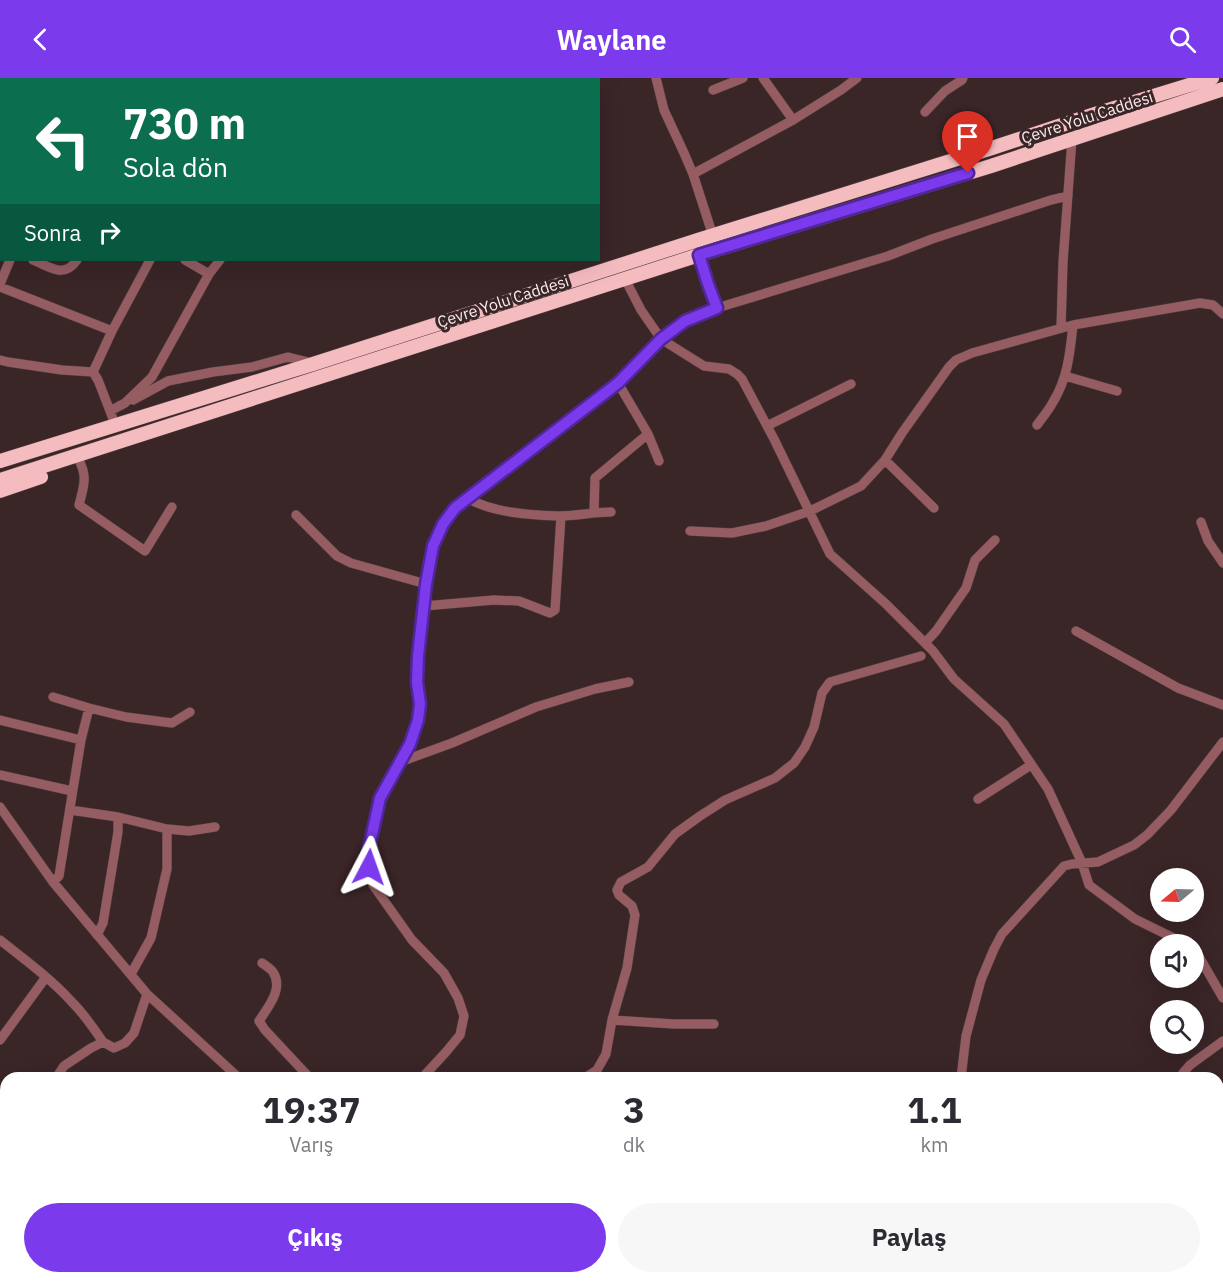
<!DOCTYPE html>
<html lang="tr">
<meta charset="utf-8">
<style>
body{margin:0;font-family:"IBM Plex Sans",sans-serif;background:#f7f7f7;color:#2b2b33;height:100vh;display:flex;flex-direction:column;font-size:22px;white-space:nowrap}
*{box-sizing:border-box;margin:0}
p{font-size:20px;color:#7c7c81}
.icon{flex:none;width:33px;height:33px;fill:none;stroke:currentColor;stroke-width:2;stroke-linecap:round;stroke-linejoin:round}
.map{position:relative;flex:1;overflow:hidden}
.drawer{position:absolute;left:0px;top:994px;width:1224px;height:212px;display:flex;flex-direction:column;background:#fff;border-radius:18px 18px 0 0;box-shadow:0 6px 24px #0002}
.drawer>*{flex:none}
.guide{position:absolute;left:0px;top:0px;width:600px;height:183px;box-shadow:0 6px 24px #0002;background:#0b6e4f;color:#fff;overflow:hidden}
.needle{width:39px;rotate:251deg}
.fabs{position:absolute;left:1150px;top:790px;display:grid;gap:12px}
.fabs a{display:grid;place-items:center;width:54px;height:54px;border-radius:50%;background:#fff;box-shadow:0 6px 24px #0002;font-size:30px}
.pin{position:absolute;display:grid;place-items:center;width:51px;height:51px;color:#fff;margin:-62px -26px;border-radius:50% 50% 50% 0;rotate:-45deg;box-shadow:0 0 6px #0007}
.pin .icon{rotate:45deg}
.me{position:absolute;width:66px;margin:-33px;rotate:4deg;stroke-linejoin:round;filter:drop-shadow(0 0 4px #0008)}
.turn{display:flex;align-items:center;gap:21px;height:126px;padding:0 24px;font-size:27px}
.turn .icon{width:78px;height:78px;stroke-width:2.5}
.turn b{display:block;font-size:42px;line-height:51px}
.then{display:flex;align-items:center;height:57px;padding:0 24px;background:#0003;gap:12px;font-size:22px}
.eta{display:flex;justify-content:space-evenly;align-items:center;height:102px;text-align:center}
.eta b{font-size:36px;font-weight:700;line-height:42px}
.cta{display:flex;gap:12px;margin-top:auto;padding:12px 24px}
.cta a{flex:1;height:69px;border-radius:36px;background:#7c3aed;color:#fff;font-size:24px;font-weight:700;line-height:69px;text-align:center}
.cta a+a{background:#f7f7f7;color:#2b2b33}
header{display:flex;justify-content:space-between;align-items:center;height:78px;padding:0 24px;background:#7c3aed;color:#fff;font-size:27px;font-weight:700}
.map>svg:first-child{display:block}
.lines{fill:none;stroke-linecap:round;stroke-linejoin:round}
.minor-casing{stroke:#554143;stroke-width:10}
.highway-casing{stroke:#554143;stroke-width:15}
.minor{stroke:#955d62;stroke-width:9}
.highway{stroke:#f5bcc0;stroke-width:14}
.route-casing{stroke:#51269a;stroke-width:15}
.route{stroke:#7c3aed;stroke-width:10}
.labels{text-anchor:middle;stroke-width:6;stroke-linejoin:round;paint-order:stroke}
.street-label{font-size:16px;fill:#faebec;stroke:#3a2527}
</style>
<header><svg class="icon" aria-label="back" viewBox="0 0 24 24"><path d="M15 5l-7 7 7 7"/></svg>Waylane<svg class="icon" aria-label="search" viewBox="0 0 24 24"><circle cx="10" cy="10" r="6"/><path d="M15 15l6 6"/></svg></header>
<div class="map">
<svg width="1223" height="1205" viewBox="0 0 1223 1205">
<rect width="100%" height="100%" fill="#3a2527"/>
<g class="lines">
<defs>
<path id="minor" d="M90,0L93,2
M246,0L250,2
M517,0L520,2
M656,0L664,32L684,75L693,96L713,158
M763,0L793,42
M163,2V0
M221,2V0
M374,2L376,0
M713,12L743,0
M925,34L945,13L962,2L963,0
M693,96L793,42L841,12L857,0
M0,167H2
M33,182C50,189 64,201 77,182
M185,182L209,196
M625,201L641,232L661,261L704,288L729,291L737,296L742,301L774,361L830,476L886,526L933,573L954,601L1004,646L1048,711L1082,785L1089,807L1135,841L1188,867
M0,206L10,182
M0,209L112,253
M717,230L888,178L932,161L1051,122L1068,118
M1061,250L1063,184L1072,61
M0,282L8,284L62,292L93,294L98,302L110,333
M93,294L112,253L150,182
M1065,298L1117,313
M618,305L648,356L659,383
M133,322L168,303L213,294L252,289L288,279L312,285
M115,346L110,333L125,325L152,299L209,196L220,182
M1037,347C1042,340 1049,332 1053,324C1068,300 1070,274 1073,247
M767,348L851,306
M78,380C88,399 84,407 79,427L145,473L172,429
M885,382L934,430
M467,420C493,435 530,437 559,438C576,438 594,434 611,434
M594,434L595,400L648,356
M296,437L337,478L351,485L426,506
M1201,444L1208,463L1223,485
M690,453L732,455L766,448L810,433L861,408L885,382L902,355L949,289L956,282L972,275L1073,247L1200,225L1213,227L1223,236
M424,528L494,522L519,523L550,535L555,532L561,438
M1076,553L1178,610L1223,627
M925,565L936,553L966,510L975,482L995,462
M53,619L89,630L126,639L172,645L190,634
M0,642L81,662
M400,684L452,665L536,629L595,611L629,604
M0,697L72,713
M978,721L1031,687
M0,729L53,804L147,916L239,1000
M70,732L118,739L167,751L189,753L215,749
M53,804L59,798L81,662L89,630
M97,857L103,845L118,754V739
M0,862C24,881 50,900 71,923C83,935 93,949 103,964
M1194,870L1223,920
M262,885C265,887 271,891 273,894C284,911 268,929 259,943L265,952L307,997L306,1000
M131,896L151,860L167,791V751
M612,942L674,946H714
M0,962L46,899
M56,1000L64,988L91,970L103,964L114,970L125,965L134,955L147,916
M422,1000L446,974L460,957L464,938L458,920L444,895L412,862L373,807L369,789V770L380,720L410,666L418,642L420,626L417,604L418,578L426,506L433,468L443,446L455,430L618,305L661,261L685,243L717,230L699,177
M585,1000L597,992L606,976L612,942L627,890L635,837L632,828L619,817L617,812L621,804L648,789L675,756L700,738L725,722L775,700L794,685L805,669L814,649L822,615L830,604L921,578
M961,1000L966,958L981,902L994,871L1002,856L1064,788L1072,786L1098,784L1134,767L1147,757L1171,732L1223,664
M1184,1000L1183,995L1190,987L1223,963
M0,1067L6,1064
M3,1155L6,1149
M384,1200L385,1205
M392,1205L395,1200
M953,1205L955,1200
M1140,1205L1142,1200"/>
<path id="highway" d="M0,383L313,286L698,162L992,70L1092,37L1212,0
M0,402L699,177L991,88L1223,11
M0,413L41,399"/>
</defs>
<!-- minor casing -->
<use href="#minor" class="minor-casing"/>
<!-- highway casing -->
<use href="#highway" class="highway-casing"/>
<!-- minor -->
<use href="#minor" class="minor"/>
<!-- highway -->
<use href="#highway" class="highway"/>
</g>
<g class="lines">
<defs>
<path id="route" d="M369,789V770L380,720L410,666L418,642L420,626L417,604L418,578L426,506L433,468L443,446L455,430L618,305L661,261L685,243L717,230L708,206L699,177L968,95"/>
</defs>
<!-- route casing -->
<use href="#route" class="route-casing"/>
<!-- route -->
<use href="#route" class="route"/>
</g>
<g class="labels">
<!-- street labels -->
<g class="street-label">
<text transform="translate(1087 39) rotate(-18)" y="6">Çevre Yolu Caddesi</text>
<text transform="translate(503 223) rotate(-18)" y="6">Çevre Yolu Caddesi</text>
</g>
</g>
</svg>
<div class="fabs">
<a><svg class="needle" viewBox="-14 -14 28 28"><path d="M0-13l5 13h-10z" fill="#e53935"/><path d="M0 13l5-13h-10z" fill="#7c7c81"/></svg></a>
<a><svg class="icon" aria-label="sound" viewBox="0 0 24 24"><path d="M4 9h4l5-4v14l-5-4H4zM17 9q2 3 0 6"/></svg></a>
<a><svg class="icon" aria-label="search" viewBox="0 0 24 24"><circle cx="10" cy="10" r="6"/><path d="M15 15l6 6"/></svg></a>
</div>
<div class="pin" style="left:968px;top:95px;background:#d93025"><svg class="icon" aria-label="arrive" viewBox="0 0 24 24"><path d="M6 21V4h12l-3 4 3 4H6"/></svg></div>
<svg class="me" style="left:369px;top:789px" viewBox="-20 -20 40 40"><path d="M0-17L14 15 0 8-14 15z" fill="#7c3aed" stroke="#fff" stroke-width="4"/></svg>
<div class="guide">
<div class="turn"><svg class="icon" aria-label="left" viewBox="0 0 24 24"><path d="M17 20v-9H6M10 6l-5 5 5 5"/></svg><div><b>730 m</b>Sola dön</div></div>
<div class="then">Sonra<svg class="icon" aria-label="right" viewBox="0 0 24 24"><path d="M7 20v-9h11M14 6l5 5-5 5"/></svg></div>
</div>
<section class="drawer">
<div class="eta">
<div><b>19:37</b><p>Varış</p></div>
<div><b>3</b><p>dk</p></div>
<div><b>1.1</b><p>km</p></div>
</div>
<div class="cta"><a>Çıkış</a><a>Paylaş</a></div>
</section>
</div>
